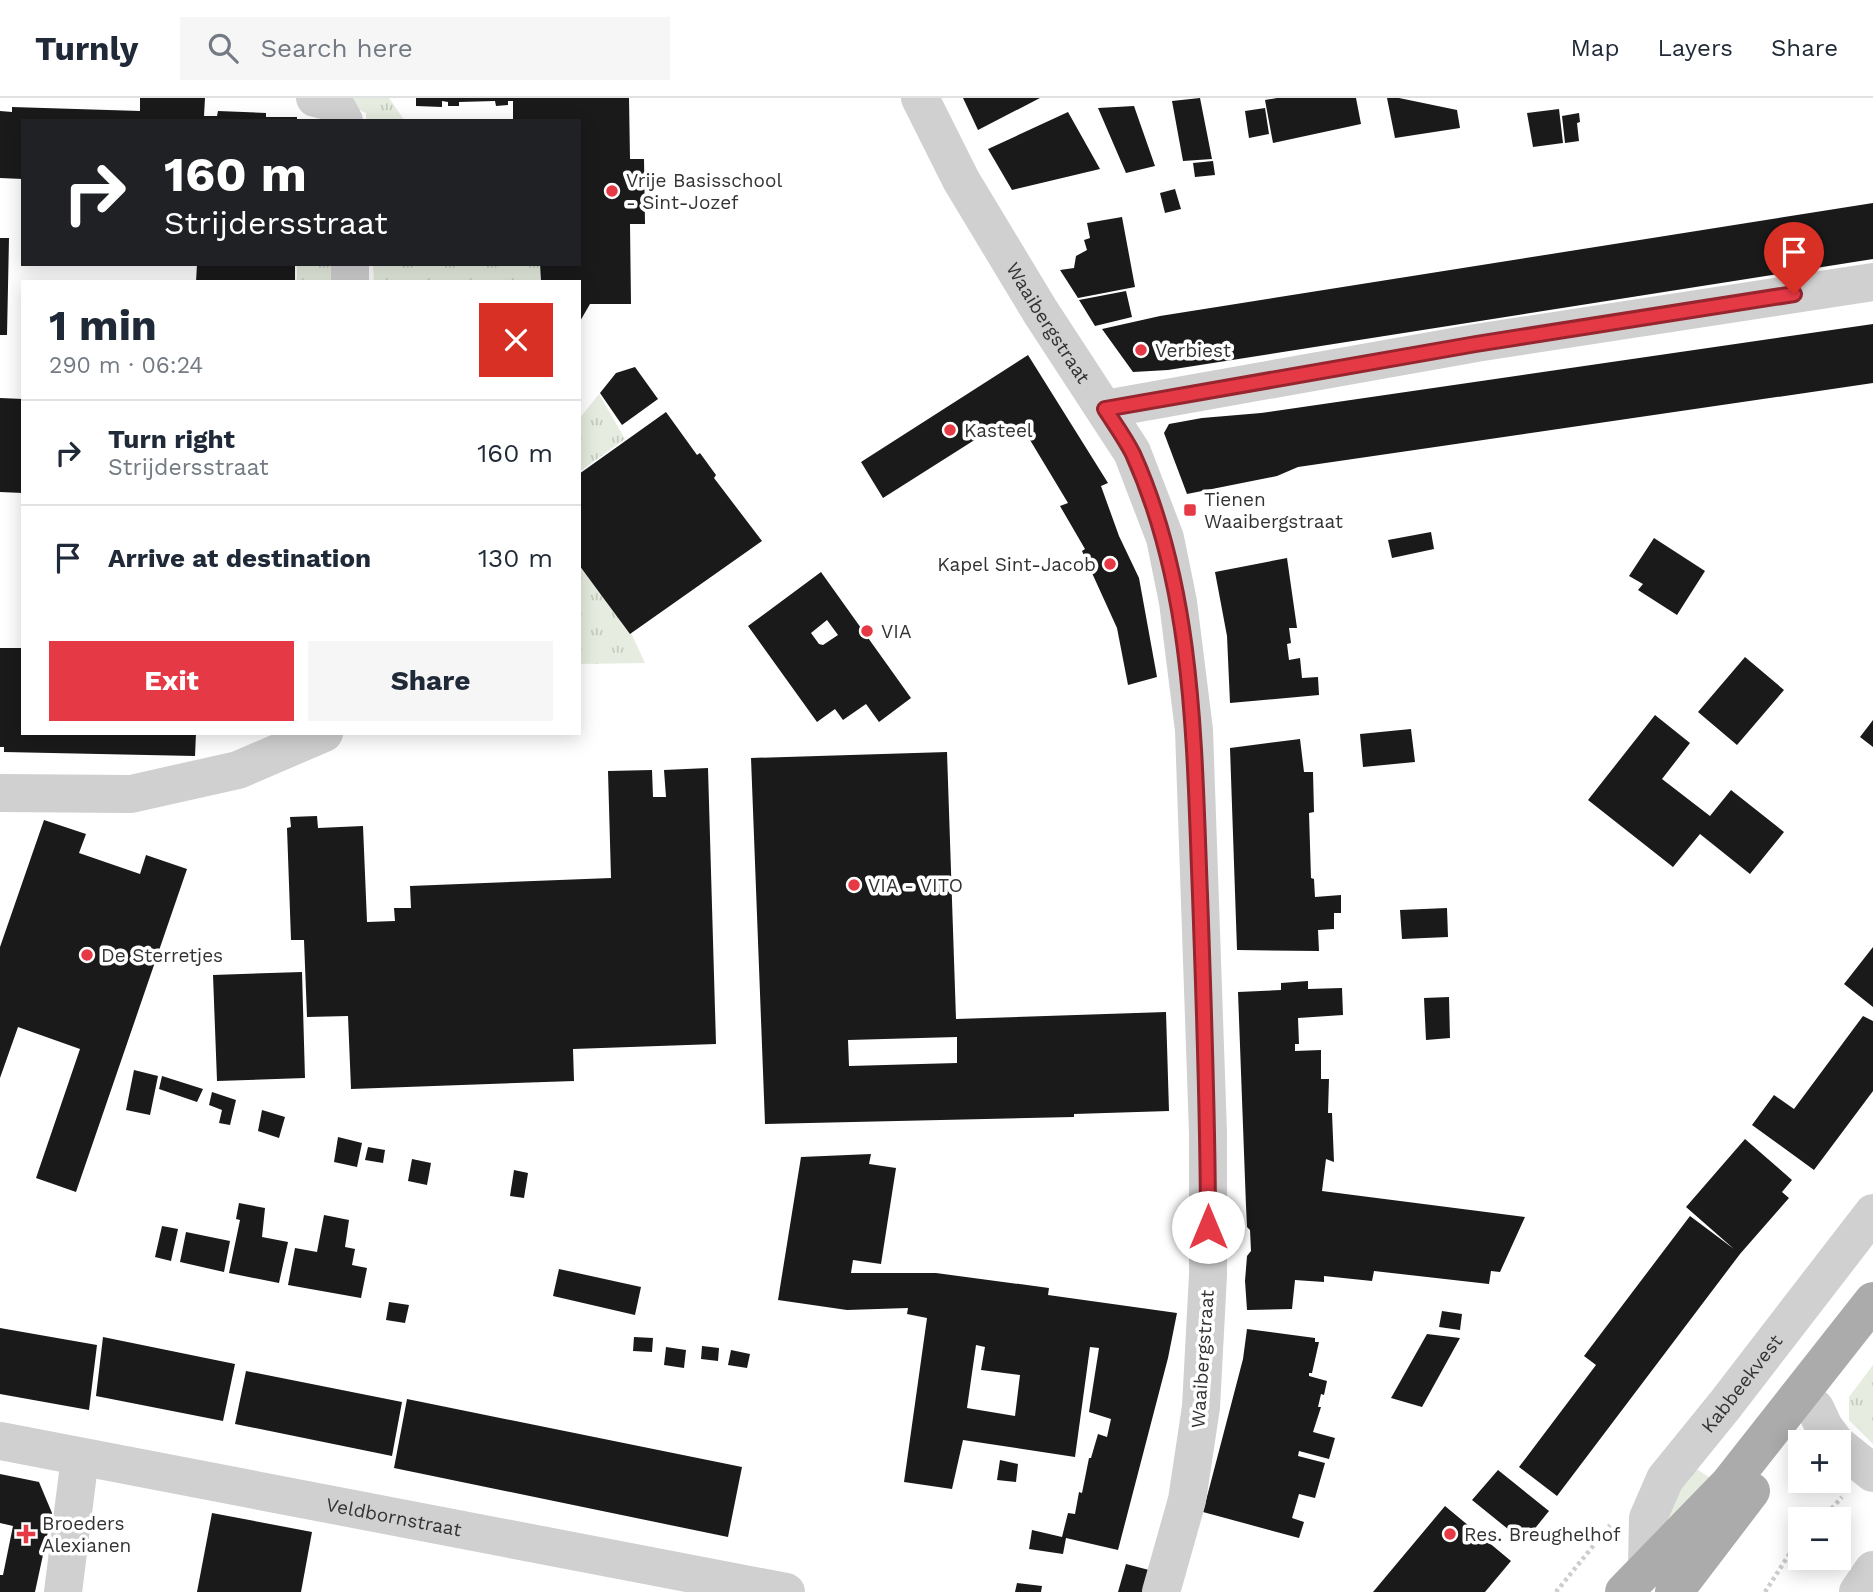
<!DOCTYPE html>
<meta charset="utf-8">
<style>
body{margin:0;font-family:"Work Sans",sans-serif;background:#f6f6f7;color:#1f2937;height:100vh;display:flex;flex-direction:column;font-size:26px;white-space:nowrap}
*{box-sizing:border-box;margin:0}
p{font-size:23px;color:#747a83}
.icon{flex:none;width:38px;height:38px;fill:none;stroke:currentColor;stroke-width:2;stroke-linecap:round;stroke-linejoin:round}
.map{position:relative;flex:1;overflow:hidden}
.panel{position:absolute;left:21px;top:182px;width:560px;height:455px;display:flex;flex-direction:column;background:#fff;border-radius:0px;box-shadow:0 4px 18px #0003}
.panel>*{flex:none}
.guide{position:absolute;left:21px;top:21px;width:560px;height:147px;border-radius:0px;box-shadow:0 4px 18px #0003;background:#202124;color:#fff;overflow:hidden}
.buttons{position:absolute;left:1788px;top:1332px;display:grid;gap:14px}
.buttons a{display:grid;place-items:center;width:63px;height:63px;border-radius:0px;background:#fff;box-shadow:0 4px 18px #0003;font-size:35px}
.pin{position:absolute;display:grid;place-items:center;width:60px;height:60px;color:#fff;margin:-72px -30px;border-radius:50% 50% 50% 0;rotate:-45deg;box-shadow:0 0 7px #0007}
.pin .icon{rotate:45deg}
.me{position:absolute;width:77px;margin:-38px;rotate:0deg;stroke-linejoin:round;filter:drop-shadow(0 0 5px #0008)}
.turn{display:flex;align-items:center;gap:24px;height:147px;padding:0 28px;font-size:32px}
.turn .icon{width:91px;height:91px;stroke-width:2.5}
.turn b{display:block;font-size:49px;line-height:60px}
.round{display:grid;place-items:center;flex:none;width:74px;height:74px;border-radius:0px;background:#f6f6f7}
.head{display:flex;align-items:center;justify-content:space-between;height:119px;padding:0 28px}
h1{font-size:42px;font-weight:700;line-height:52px}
.button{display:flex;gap:14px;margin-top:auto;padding:14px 28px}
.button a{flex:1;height:80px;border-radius:0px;background:#e63946;color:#fff;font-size:28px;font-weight:700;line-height:80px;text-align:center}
.button a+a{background:#f6f6f7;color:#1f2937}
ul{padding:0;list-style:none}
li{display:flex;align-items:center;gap:21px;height:105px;padding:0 28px;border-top:2px solid #e0e1e3}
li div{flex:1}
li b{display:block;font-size:26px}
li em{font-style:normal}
header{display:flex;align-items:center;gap:42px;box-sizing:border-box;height:98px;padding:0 35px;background:#fff;border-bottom:2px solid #e0e1e3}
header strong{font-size:33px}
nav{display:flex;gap:38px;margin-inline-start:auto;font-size:24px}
.search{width:490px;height:63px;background:#f6f6f7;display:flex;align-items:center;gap:18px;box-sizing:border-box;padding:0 24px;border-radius:0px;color:#747a83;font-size:26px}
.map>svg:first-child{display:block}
.grass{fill:url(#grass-tufts)}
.building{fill:#1a1a1a;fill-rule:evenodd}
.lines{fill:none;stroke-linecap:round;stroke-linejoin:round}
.path{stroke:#cdcdcd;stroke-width:4.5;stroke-dasharray:3.5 3.5;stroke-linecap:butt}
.minor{stroke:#d0d0d0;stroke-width:38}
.major{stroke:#ababab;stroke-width:38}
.route-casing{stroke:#96252e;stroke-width:18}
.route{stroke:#e63946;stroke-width:12}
.poi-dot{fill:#e63946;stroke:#fff;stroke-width:2.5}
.labels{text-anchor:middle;stroke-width:7;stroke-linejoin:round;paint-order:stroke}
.poi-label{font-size:19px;fill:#333;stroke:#fff;text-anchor:start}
.street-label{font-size:19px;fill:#333;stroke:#fff}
</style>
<header>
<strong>Turnly</strong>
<div class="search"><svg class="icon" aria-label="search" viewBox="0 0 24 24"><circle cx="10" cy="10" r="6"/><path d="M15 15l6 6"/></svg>Search here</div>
<nav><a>Map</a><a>Layers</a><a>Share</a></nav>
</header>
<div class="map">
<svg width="1873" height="1494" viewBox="0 0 1873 1494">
<defs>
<pattern id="grass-tufts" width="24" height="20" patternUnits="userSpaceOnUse" patternTransform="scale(1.75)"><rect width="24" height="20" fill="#e6ecdf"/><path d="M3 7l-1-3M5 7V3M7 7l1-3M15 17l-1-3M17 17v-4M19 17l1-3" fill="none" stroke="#c6cbc0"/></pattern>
</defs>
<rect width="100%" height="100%" fill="#fff"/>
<!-- grass -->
<path class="grass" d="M337,0H389L405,23H366V15Z
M297,166H339V184H297Z
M373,166H540V184H374Z
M599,296L625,341L579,374V321Z
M579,468L632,537L645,565L579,566Z
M1873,1267V1346L1849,1322V1299Z
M1689,1366L1718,1385L1661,1436Z"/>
<!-- building -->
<path class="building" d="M140,0H205L204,18H217L218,13L266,15V19H297V23H23V81L0,80V13L12,14V9L140,13Z
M416,0H629L630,61H644L645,126H630L631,206H590L579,225V184H541L540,166H579V23H513V3H508V7L496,8L495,3L459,4V8H448V4L442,3V9L416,8Z
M963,0H1040L978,32Z
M1200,0L1212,61L1183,63L1172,3Z
M1277,0H1356L1361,26L1273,45L1265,2Z
M1387,0H1399L1457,12L1460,30L1395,40Z
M1134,8L1155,68L1126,75L1098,10Z
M1265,10L1269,36L1249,40L1245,13Z
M1559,11L1563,45L1533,49L1527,15Z
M1068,14L1100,71L1012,92L988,51Z
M1579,15L1580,24L1577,25L1579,43L1565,45L1562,18Z
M1213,63L1215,77L1195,79L1193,65Z
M1175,91L1181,111L1165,115L1160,95Z
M1873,105V161L1168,272L1133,274L1102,231L1160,218Z
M1122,119L1135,189L1078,200L1060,172L1074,170L1076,158L1087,152L1084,142L1090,140L1087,125Z
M0,140H9L7,237H0Z
M197,166H295V184H196Z
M1126,193L1132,219L1095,228L1079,202Z
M1873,226V285L1298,369L1277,378L1187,396L1164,335L1169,326L1202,320L1261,315Z
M1028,257L1108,385L1101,388L1119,438L1139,480L1157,579L1128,587L1117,530L1082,453L1085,451L1060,408L1068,405L1027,337L1019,339L1006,338L995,329L883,400L861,364Z
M635,269L658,301L622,327L600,295L616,275Z
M0,300L23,301V395L0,394Z
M666,314L697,357L700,355L716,377L714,380L762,443L630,536L579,467V376Z
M1431,434L1434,451L1392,460L1388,442Z
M1654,440L1705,473L1677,517L1638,492L1643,486L1629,478Z
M1287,460L1297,530H1289L1291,545L1287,546L1289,562L1300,560L1302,580L1318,579L1319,597L1230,605L1227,538L1215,474Z
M821,474L911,600L879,624L866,606L843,622L835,611L817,624L748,528ZM827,522L838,537L823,547L819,546L811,535Z
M0,550H23V635H196L195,658L4,654V649H0Z
M1745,559L1784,592L1737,647L1698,614Z
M1655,617L1690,645L1662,681L1710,718L1731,692L1784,734L1750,776L1700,736L1673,769L1588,702Z
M1873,622V649L1860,639Z
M1411,631L1415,664L1363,669L1360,636Z
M1300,641L1304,674H1313L1314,714L1309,715L1311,780L1314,781L1315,799L1341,797V815H1334V831L1318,832L1319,853L1237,852L1230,650Z
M947,654L956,921L1166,914L1169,1013L1074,1016V1019L765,1026L751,660ZM957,939V965L849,968L848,942Z
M708,670L716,946L573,951L574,983L351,991L348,918L307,919L304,842H291L287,730L291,729L290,719L317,718L318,730L363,728L367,824L395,823L394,810H411L410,788L611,780L608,673L652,672L653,699H666L664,672Z
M44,722L86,736L79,755L140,776L146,757L187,771L76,1094L36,1080L80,951L18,929L0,980V849Z
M1447,810L1448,839L1402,841L1400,812Z
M1873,849V909L1844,886Z
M302,874L305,980L217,983L213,877Z
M1308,883V891L1342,890L1343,917L1298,920L1299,946H1295V953L1321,952V981H1329L1328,1015H1332L1334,1064L1326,1061L1322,1093L1525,1119L1500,1174L1491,1173L1489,1186L1374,1173L1372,1183L1324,1178V1184L1295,1182L1292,1211L1247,1212L1245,1183L1247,1158L1251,1153L1250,1132L1247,1129L1246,1108L1238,894L1281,892V885Z
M1449,899L1450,940L1426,942L1424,900Z
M1863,918L1873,923V993L1814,1072L1752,1027L1774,997L1794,1011Z
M134,972L158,978L150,1017L126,1012Z
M162,978L203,991L197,1004L159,991Z
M212,994L236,1002L230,1027L219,1025L222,1012L209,1007Z
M262,1012L285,1019L279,1040L258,1033Z
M338,1039L362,1045L357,1069L334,1064Z
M1745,1041L1792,1082L1782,1094L1789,1100L1740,1156L1557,1398L1519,1369L1596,1267L1584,1258L1690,1118L1734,1151L1686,1109Z
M368,1049L385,1052L383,1065L365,1062Z
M871,1056L869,1066L896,1070L881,1166L853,1162L851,1175H936L1049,1190L1048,1197L1177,1215L1168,1260L1118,1452L1066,1440L1063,1456L1029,1451L1032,1432L1062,1439L1068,1415L1075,1416L1079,1394L1082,1395L1089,1360H1091L1098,1336L1107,1339L1111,1321L1089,1314L1099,1250L1090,1249L1075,1359L963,1342L952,1391L904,1384L927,1220L907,1216L908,1210L847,1212L778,1202L801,1059ZM976,1247L985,1249L981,1272L1020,1277L1015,1318L967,1310Z
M412,1061L431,1065L427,1087L408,1083Z
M514,1072L528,1075L524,1100L510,1098Z
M239,1105L265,1110L262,1139L288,1144L279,1185L229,1175L240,1122L236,1121Z
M324,1117L349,1122L345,1149L355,1151L352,1167L367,1170L361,1200L288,1187L295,1150L317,1154Z
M162,1128L178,1131L171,1163L155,1159Z
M186,1134L230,1143L224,1174L180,1164Z
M559,1171L641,1189L635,1217L553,1198Z
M389,1204L409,1207L405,1225L386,1222Z
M1442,1213L1462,1216L1460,1232L1439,1229Z
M0,1230L97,1247L89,1312L0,1296Z
M1247,1231L1315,1240V1244H1319L1312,1275H1309V1278L1327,1283L1324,1297L1321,1296L1318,1309H1321L1313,1334L1335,1340L1329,1361L1299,1353L1298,1358L1325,1365L1315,1400L1299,1396L1292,1420L1304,1424L1299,1440L1203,1414L1243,1261Z
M1427,1236L1460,1240L1422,1309L1391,1300Z
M103,1239L235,1266L223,1323L96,1298Z
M634,1239L653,1240L652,1254L633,1253Z
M702,1248L719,1250L718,1263L701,1261Z
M666,1249L686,1252L684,1270L664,1267Z
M731,1252L750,1256L747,1270L728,1267Z
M246,1273L402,1304L392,1358L235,1326Z
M407,1301L742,1369L728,1439L394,1370Z
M1000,1362L1018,1366L1016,1384L997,1382Z
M1498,1372L1549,1413L1524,1444L1472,1402Z
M0,1376L39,1384L52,1415L35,1494H0V1477H3L13,1428L0,1425Z
M1445,1408L1511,1463L1485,1494H1373Z
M212,1415L312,1434L301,1494H197Z
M1126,1466L1149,1472L1142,1494H1118Z
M1017,1485L1042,1488L1041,1494H1015Z"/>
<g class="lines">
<!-- path -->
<path class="path" d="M1822,1421L1842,1399
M1556,1494L1610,1427
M1765,1494L1790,1455L1801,1444"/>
<!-- minor -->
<g class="minor">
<path d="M315,0L334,5L344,23"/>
<path id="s1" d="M920,0L961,82L1040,213L1132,354L1165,440L1178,504L1194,632L1208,1035V1177L1201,1309L1187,1402L1161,1494"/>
<path d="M350,166V184"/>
<path d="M1105,311L1476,245L1873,184"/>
<path d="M0,695L131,696L238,672L324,635"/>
<path d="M1815,1310L1824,1329L1835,1344"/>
<path id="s2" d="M0,1343L786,1494"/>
<path d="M1839,1348L1873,1375"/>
<path id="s3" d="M1647,1469L1648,1420L1665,1381L1725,1307L1873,1115"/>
<path d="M63,1494L80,1359"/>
<path d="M1858,1494L1873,1472"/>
</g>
<!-- major -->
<path class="major" d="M1624,1494L1729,1386L1873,1203
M1674,1494L1751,1393"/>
</g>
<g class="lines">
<defs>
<path id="route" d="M1208,1129C1208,1018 1204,908 1200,797C1194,648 1195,494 1133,356C1125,340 1114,325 1105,311L1476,246L1794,196"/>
</defs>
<!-- route casing -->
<use href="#route" class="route-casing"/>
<!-- route -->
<use href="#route" class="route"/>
</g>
<!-- markers -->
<g class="poi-dot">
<circle cx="612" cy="93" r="7"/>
<circle cx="1141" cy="252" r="7"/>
<circle cx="950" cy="332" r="7"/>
<rect x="1183" y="405" width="14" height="14" rx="3.5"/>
<circle cx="1110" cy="466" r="7"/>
<circle cx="867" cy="533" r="7"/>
<circle cx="854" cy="787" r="7"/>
<circle cx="87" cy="857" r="7"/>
<path d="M22.5 1425.5h7v7h7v7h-7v7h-7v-7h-7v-7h7z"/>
<circle cx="1450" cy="1436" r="7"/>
</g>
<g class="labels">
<!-- poi labels -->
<g class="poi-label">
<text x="626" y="89">Vrije Basisschool<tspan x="626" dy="22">- Sint-Jozef</tspan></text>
<text x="1155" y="259">Verbiest</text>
<text x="964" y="339">Kasteel</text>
<text x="1204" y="408">Tienen<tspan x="1204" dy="22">Waaibergstraat</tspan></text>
<text x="1096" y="473" text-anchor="end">Kapel Sint-Jacob</text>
<text x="881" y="540">VIA</text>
<text x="868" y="794">VIA - VITO</text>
<text x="101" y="864">De Sterretjes</text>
<text x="42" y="1432">Broeders<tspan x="42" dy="22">Alexianen</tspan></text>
<text x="1464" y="1443">Res. Breughelhof</text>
</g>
<!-- street labels -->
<g class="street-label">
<text dy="7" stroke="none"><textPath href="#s1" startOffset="259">Waaibergstraat</textPath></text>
<text transform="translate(1202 1261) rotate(-86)" y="7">Waaibergstraat</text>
<text dy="7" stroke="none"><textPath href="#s3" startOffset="214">Kabbeekvest</textPath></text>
<text dy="7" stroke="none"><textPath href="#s2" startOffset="401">Veldbornstraat</textPath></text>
</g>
</g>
</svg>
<div class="buttons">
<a>+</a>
<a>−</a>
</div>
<div class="pin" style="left:1794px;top:196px;background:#d93025"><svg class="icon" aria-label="arrive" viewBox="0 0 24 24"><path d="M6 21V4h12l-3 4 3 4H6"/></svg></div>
<svg class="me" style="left:1208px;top:1129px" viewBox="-20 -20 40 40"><circle r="19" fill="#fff"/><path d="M0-13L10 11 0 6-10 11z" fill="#e63946"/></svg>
<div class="guide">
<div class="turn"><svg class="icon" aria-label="right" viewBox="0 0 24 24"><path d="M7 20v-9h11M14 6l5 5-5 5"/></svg><div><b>160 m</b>Strijdersstraat</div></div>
</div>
<section class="panel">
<div class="head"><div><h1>1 min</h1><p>290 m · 06:24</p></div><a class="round" style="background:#d93025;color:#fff"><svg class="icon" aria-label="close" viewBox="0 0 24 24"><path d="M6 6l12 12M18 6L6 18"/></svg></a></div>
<ul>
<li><svg class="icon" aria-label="right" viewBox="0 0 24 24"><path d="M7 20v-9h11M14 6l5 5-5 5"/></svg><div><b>Turn right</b><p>Strijdersstraat</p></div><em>160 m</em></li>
<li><svg class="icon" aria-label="arrive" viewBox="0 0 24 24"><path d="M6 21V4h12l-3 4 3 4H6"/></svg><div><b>Arrive at destination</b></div><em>130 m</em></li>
</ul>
<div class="button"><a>Exit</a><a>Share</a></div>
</section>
</div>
